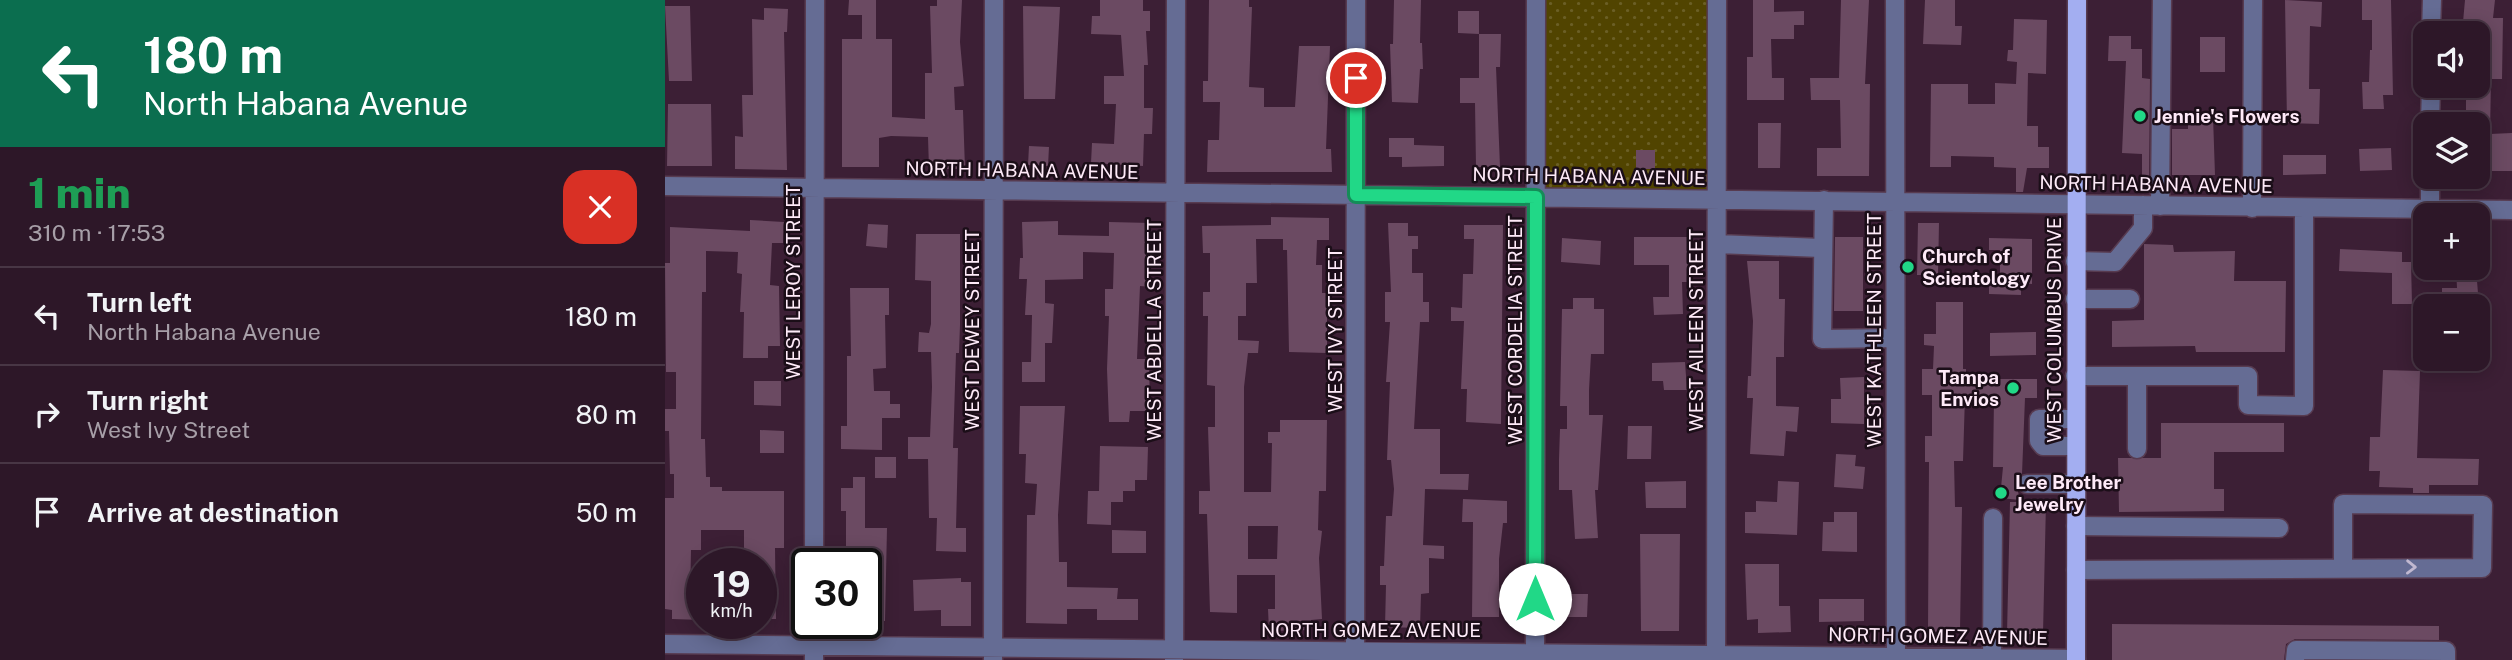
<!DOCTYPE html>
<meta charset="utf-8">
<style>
body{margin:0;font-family:"Public Sans",sans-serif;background:#352030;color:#f1f3f6;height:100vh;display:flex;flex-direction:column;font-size:26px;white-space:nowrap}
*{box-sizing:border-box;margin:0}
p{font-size:23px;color:#a79fa8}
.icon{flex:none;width:38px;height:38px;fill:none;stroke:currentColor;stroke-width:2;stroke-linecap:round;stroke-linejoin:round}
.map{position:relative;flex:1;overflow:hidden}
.panel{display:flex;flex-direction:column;background:#2d1728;width:665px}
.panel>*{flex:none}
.hud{background:#0b6e4f;color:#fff;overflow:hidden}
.controls{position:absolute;left:1748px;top:21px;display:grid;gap:14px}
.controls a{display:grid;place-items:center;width:77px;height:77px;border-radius:14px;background:#2d1728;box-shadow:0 4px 18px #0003,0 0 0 2px #483645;font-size:35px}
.speed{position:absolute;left:21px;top:548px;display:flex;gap:14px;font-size:35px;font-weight:700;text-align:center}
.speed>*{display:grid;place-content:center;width:91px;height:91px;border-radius:50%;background:#2d1728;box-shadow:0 4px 18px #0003,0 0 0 2px #483645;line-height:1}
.speed small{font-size:18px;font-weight:400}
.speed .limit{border:4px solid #111;border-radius:10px;background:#fff;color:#111}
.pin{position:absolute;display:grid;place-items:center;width:60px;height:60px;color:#fff;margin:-30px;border:4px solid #fff;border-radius:50%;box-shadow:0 2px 7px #0007}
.me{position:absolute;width:77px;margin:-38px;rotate:0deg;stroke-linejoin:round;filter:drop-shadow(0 0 5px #0008)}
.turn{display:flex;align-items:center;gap:24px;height:147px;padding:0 28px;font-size:32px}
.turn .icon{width:91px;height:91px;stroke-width:2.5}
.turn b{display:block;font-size:49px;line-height:60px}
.round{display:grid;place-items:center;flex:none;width:74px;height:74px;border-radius:21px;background:#352030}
.head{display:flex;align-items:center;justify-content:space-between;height:119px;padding:0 28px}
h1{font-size:42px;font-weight:800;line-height:52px;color:#1e9e55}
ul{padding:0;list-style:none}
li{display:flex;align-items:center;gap:21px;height:98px;padding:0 28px;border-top:2px solid #483645}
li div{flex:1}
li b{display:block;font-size:26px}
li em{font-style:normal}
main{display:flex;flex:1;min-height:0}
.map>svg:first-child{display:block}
.green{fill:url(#green-dots)}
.building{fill:#6b4a62;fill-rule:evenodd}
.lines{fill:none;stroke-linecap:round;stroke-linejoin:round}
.minor-casing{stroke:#573b50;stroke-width:21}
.major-casing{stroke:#573b50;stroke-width:21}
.minor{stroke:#656c94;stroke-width:18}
.major{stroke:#a3aef1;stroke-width:18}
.oneway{stroke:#c1b8d0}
.route-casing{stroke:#158c58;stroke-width:18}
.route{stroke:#21d887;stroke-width:12}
.poi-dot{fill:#21d887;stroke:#1b0e18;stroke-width:2.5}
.labels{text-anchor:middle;stroke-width:5;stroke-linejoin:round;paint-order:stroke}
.poi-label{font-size:19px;font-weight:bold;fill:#feeaf8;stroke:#1b0e18;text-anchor:start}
.street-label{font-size:19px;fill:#feeaf8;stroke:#1b0e18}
</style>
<main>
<section class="panel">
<div class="hud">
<div class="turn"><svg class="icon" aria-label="left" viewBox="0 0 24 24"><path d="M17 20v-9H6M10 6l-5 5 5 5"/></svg><div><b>180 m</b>North Habana Avenue</div></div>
</div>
<div class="head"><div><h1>1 min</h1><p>310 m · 17:53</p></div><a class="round" style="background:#d93025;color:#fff"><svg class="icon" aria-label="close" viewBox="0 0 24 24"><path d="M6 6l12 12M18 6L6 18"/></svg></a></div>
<ul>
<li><svg class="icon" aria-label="left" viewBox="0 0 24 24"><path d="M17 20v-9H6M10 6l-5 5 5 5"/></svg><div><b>Turn left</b><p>North Habana Avenue</p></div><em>180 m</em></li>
<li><svg class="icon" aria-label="right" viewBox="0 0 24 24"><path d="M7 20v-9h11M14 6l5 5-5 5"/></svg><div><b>Turn right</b><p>West Ivy Street</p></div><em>80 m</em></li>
<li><svg class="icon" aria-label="arrive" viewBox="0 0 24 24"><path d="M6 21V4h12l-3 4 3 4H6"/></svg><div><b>Arrive at destination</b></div><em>50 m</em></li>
</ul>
</section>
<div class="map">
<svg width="1847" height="660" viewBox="0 0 1847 660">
<defs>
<pattern id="green-dots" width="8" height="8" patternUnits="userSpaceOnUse" patternTransform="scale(1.75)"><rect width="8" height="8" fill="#514400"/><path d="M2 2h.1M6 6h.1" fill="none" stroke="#6b5f26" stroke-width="1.8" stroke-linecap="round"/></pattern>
</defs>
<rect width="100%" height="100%" fill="#3c1f35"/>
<!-- green -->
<path class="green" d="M880,0H1043L1044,191L880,189Z"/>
<!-- building -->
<path class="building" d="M184,0H211V39H227V117L260,119V73H267L265,6H272V0H297L295,42L299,86L289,87L290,110H298L300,169H264L263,137L226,136L214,138V167H177V39H197V15H183Z
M435,0H478V11H485V31H481L483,65H479V108H488L487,134H479L478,166L426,163L427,143L449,144L451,104H439V76H459L456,35L426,34L427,16H435Z
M544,0H584V7H587L584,87L599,88V107H630L634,46H665L661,149H666L667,172H542L543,140H554L555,102H538V81H543Z
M729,0H756L755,43H757L758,69H755L753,103L727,102L725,44H728Z
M1088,0H1109V12L1139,11V25H1129V39H1106L1107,78H1119V100H1082V57H1088Z
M1176,0H1204L1200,84H1205L1204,176H1152V148H1176L1175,100H1146L1145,78H1174Z
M1260,0H1290V26H1297L1296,45L1258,44Z
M1620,0L1657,2L1656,27L1645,26L1644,89H1655L1654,124L1622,123Z
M1697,0H1726L1728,95H1718L1719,109H1698L1697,82H1704L1705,50H1707V20H1697Z
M1800,0H1830L1828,18H1838L1837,79H1826L1825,134L1847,133V171H1813V112H1801V86H1813V33H1797Z
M0,6H25L27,81H4Z
M358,6L395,7L390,99H359Z
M99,8L123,9L122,32H119L122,170L70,169V136L78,137L77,95H88L87,19L99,20Z
M793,11H814V34H836L835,67H831L835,167H811L810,103H795V78H814V34L793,33Z
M1349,19L1382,20L1381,74L1363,73L1362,126H1373V147H1384V168H1362L1358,192H1351V168L1329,167V157L1286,156V167H1265L1266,84H1303V104H1330V83L1351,84L1352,62L1342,61L1343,50H1348Z
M1444,36H1466V49H1477V78L1485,79L1484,185H1477V154L1457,153L1461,61H1443Z
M1535,37H1560V72H1535Z
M3,104H46L47,166H2Z
M1523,115L1548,116L1550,175H1507V129H1523Z
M1093,123H1116L1115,168H1093Z
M724,138H749V145L779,146V166L737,167V157H724Z
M364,146L384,147L383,166L363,165Z
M1726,148L1727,170L1695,171L1694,149Z
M971,150H990V169H971Z
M1618,155H1661V174L1618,175Z
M606,217L664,218V240H652L651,265H657V293H662V353L624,352L622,250H618V239H591L592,283H581V316H573V340L594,341L593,353H583L579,387V492H606L607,443H603V432H615V420H662L661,491H654L653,530L657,531L654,558L657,619L646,620V630L604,631L603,609H610V575H572V613L545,612L542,514H534V491H545L543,427H550V386L542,385L543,316H538V292H545V253H538L537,226L606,225ZM583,526H613L612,559H583Z
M85,220L119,222L118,243H107L105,285L114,286L115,346H103V358H78L79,312H75L77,274L72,273L73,252L41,251V292H37L36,439H40L41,477H45V487H57V491H119V548H110L111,619H96V564H79V530H36V550H26L25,601H37V620L7,619V610L0,609V498H9V474H5L4,431H0V409H11V372H1L0,263H5V227L85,231Z
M393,221V235L444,236V222L486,223V287L475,286L472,359H484L485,411H465L464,422H444L442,369L444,316H440V289H448L449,253L418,252V279L380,280V303L389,304L387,343H380V382H357V362H366L367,315H360L362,279H354L355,258H358L357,222Z
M723,223H743V236H753V249H747V273H758V302H764V322H755L749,429H775V474H804L803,490L760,489L758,545L779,546V559L764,558V593L756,594L755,628L720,627L721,585H715V566H719L721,516H727L729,489L726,460H722L725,382H721L725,322H720V292H726Z
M1253,223H1274L1273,275H1252Z
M203,224L223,225L222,248L201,246Z
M799,225H838L836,424L801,422L802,389H796L799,321H786V307L797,308L798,274H808L809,239H799Z
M251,234H295V325L294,353H291L288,448H293L291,528H301V552L271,551L272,518H264L263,459H243V437H265L267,387L266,352H253L254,332L264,333L266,324V281L250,280Z
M969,237H1026V282H1017L1018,314L989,315L988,297H1004V265H969Z
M1170,237H1198V311H1169Z
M897,238L936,241L935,265L896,262Z
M1324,238L1367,239V284L1356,283V295L1324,294V283H1335V250H1324Z
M1479,244L1508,245L1509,252L1570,251L1569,281H1621L1620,352H1531L1530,346L1447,347V321L1479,320Z
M1675,249L1737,252V262H1746L1747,304H1727V273L1674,271Z
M1082,261H1114V299H1120L1119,344V357H1111V406L1134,407L1132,432L1121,431L1119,456L1085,454L1088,398H1082L1083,376H1086L1088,321Z
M1791,268H1811L1814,306H1777V288H1792Z
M185,288H224V315H220L221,368L208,369L209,391H225V404H235V418H217V450L176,449V426H182V356H186Z
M908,298H929V309H939V354H926L924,390V415H938L933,490H930L933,538L910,539L907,490H894V459L895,429H902V406H895L897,309H908Z
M1271,302H1298V369H1301V376H1317V379H1372V398H1360L1357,474L1351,483L1355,500L1335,498L1338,467H1328L1329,398L1300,396L1298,461H1289L1290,507H1297L1295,631L1263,632L1264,462H1260V436H1267V395H1257V369H1268L1269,346L1259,345V334H1271Z
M1371,332V355L1325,356V333Z
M1020,362L1022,390H999L998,381H987V363Z
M1718,370L1755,371L1752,458L1814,459L1813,485H1764V493H1748V488L1714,487L1715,471H1704L1705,437H1715Z
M1199,377V424L1166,423V399H1176L1175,378Z
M89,381H116V406L89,405Z
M355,406H400L393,515L394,562H402V587L453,588L452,599H473V620H432V609H402V624L361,623L362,515H370L372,484L360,483L361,454H354Z
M1496,423H1619V452H1549V489H1559V511L1454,512L1453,458H1496Z
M963,426H987L986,459H962Z
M95,430L119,431V453H95Z
M435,446L483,447L482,480H470V491H458V502H446V525L422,524L423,491H434Z
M1171,454L1191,455L1190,466L1200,467L1198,489L1169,487Z
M210,457H231V478H210Z
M188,477H200V528H222L220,621H201V564H184V553H181V511H176V488H188Z
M1021,481V508H981L980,482Z
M1113,481L1134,482L1132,535L1080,533V512H1091V501L1112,502Z
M798,499L842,501V523H838L834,559V617H807L808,522H797Z
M1345,502H1381L1378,634H1342Z
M1169,512H1192V552L1157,551L1158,522H1169Z
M447,530L481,531V553H447Z
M975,534H1015L1014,631H976Z
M1080,564H1114V606H1125L1126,632L1093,633V619L1082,620Z
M296,578V582H306V626H276V610L249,611L248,580Z
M902,594H923L922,617H902Z
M1154,599H1199V621L1154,622Z
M1447,624L1774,626V640L1630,639L1621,644L1619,660H1447Z"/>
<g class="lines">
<defs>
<path id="minor" d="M1230,0L1231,660
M1766,33L1767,0
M1765,124L1766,86
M0,186L1847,210
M1159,200L1157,339L1230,338
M1495,206L1497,0
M1587,208L1588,0
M1765,210V177
M1053,244L1156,248
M1410,261L1450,262L1478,228V205
M1410,299H1465
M1410,376H1583V405L1639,406V208
M1410,419H1374V441L1378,446H1410
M1472,449V376
M1362,484H1410
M1411,526L1614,528
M149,564L150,0
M1411,570L1817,568L1818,505L1678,504V567
M0,644L1411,659
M1327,658L1328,518
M149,660V623
M328,660L329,0
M509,660L511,0
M690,660L691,0
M870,660L871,0
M1051,660L1052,0
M1630,660L1631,650L1781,651V660"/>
<path id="major" d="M1411,660L1412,0"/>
</defs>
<!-- minor casing -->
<use href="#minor" class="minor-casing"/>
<!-- major casing -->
<use href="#major" class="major-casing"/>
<!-- minor -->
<use href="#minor" class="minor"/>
<!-- major -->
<use href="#major" class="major"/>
</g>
<!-- one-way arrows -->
<defs><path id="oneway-chevron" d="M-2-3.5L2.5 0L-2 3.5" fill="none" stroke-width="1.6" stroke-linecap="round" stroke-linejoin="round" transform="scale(1.75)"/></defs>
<use class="oneway" href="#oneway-chevron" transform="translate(1746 567) rotate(1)"/>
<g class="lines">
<defs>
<path id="route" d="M691,78V195L871,197L870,599"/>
</defs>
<!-- route casing -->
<use href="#route" class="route-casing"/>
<!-- route -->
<use href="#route" class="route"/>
</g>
<!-- markers -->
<g class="poi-dot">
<circle cx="1475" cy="116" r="7"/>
<circle cx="1243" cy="267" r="7"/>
<circle cx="1348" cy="388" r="7"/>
<circle cx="1336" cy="493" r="7"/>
</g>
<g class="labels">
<!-- poi labels -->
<g class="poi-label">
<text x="1489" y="123">Jennie's Flowers</text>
<text x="1257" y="263">Church of<tspan x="1257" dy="22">Scientology</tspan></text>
<text x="1334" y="384" text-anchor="end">Tampa<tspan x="1334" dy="22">Envios</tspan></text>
<text x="1350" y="489">Lee Brother<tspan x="1350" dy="22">Jewelry</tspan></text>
</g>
<!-- street labels -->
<g class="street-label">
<text transform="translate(357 170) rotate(1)" y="7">NORTH HABANA AVENUE</text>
<text transform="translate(924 176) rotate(1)" y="7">NORTH HABANA AVENUE</text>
<text transform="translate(1491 184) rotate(1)" y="7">NORTH HABANA AVENUE</text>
<text transform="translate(128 282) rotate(-90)" y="7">WEST LEROY STREET</text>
<text transform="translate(307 330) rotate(-90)" y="7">WEST DEWEY STREET</text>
<text transform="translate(489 330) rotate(-90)" y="7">WEST ABDELLA STREET</text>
<text transform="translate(670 330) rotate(-90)" y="7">WEST IVY STREET</text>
<text transform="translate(850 330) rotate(-90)" y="7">WEST CORDELIA STREET</text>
<text transform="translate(1031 330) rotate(-90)" y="7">WEST AILEEN STREET</text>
<text transform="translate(1209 330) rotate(-90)" y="7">WEST KATHLEEN STREET</text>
<text transform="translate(1389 330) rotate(-90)" y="7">WEST COLUMBUS DRIVE</text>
<text x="706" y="637">NORTH GOMEZ AVENUE</text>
<text transform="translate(1273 636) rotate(1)" y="7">NORTH GOMEZ AVENUE</text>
</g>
</g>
</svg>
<div class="controls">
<a><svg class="icon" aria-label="sound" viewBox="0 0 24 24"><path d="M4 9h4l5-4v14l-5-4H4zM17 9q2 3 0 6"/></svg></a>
<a><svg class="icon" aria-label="layers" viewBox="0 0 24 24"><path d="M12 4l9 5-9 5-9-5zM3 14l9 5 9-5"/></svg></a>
<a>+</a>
<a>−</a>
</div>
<div class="speed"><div>19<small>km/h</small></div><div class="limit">30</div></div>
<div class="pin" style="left:691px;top:78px;background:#d93025"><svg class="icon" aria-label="arrive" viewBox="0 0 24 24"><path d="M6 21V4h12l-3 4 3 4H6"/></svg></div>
<svg class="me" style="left:870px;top:599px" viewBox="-20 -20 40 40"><circle r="19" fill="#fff"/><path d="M0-13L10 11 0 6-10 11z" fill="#21d887"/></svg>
</div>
</main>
